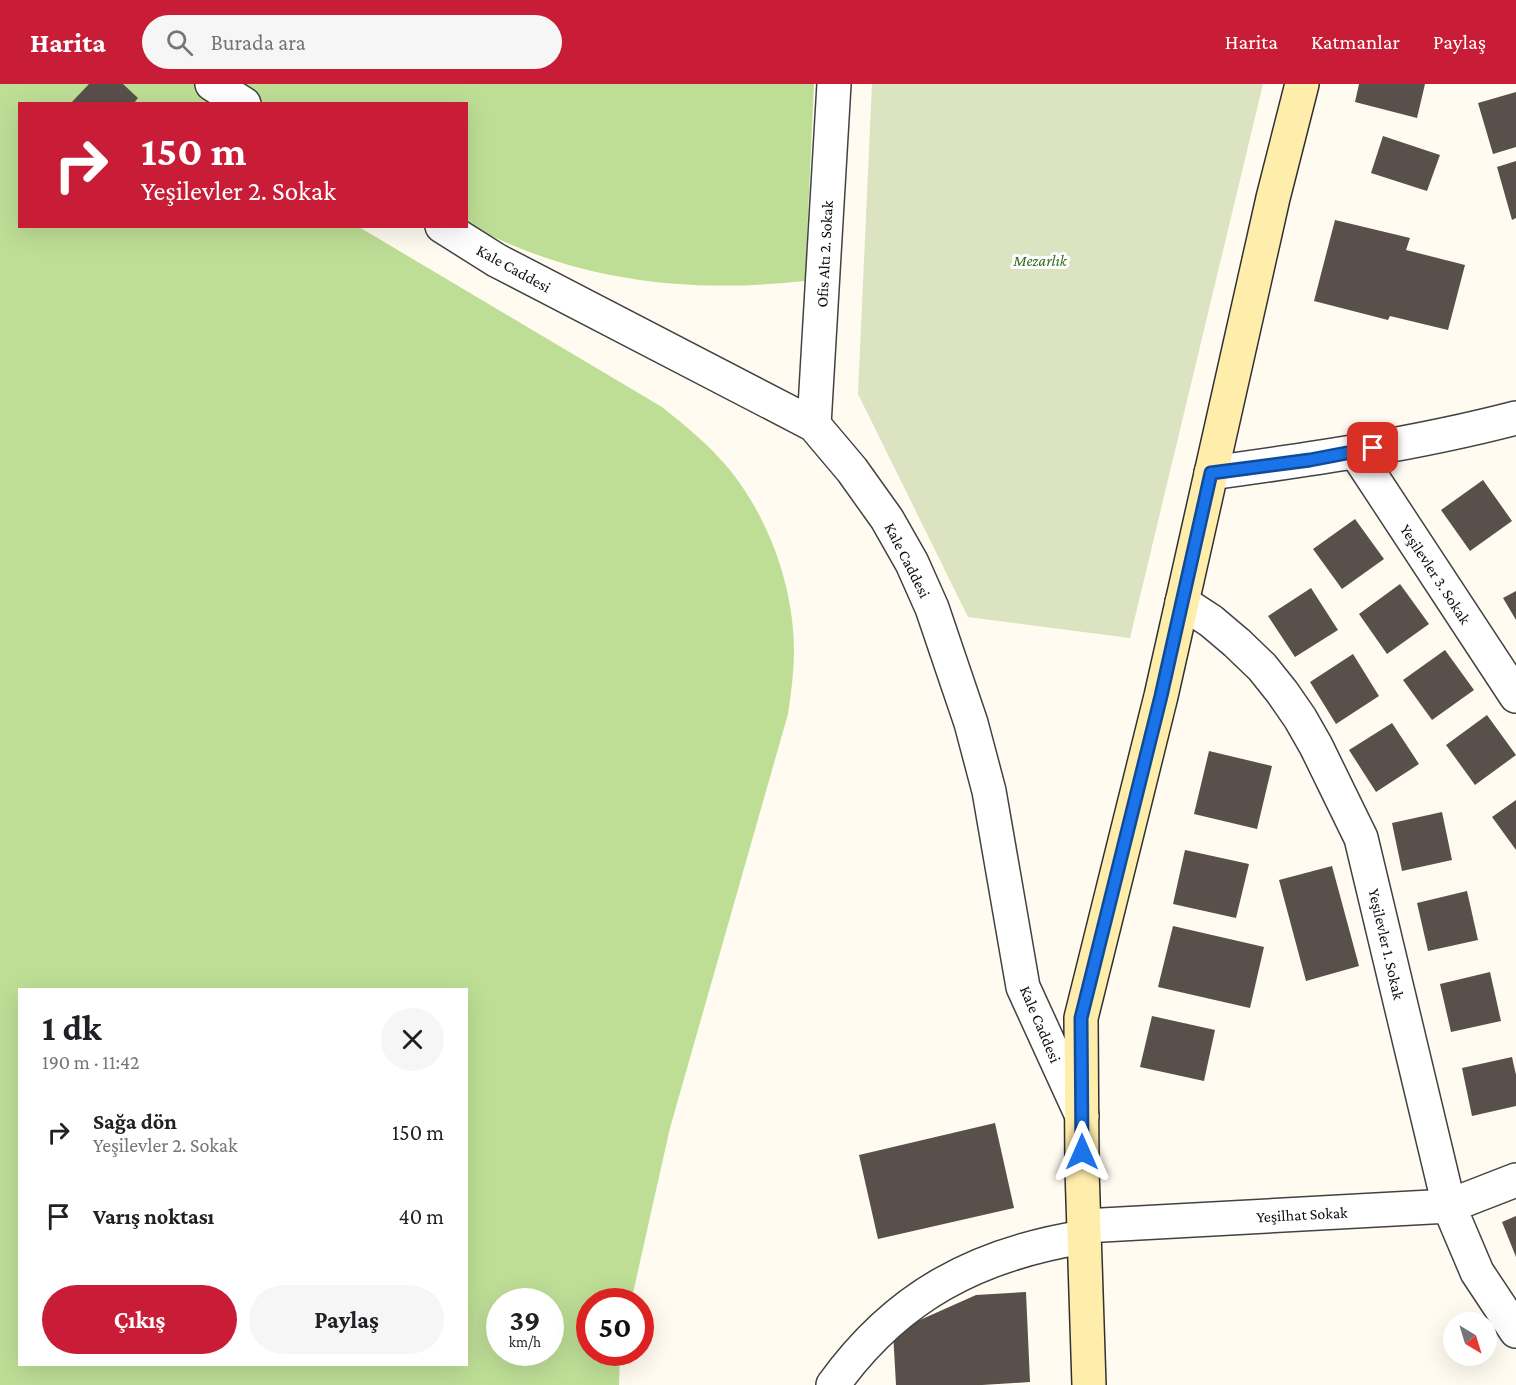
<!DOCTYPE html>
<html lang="tr">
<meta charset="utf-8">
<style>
body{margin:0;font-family:"Crimson Pro",serif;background:#f6f6f6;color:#202124;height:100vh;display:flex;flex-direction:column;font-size:22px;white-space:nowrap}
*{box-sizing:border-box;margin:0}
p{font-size:20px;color:#757577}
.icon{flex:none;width:33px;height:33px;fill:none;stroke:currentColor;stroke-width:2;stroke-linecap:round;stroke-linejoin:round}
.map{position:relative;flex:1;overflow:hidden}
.sheet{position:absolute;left:18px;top:904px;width:450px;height:378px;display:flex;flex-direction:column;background:#fff;border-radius:0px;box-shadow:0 6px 24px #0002}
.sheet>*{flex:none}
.guide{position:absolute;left:18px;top:18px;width:450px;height:126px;border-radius:0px;box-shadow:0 6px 24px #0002;background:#c91d37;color:#fff;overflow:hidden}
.needle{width:39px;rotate:142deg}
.controls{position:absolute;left:1443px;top:1228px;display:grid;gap:12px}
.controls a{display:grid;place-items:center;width:54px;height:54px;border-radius:50%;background:#fff;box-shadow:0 6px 24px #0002;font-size:30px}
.speed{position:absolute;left:486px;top:1204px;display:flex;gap:12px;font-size:30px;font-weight:700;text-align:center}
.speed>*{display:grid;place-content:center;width:78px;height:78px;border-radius:50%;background:#fff;box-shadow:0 6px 24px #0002;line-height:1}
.speed small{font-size:15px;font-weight:400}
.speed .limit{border:9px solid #d22;background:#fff;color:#111}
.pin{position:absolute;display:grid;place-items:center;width:51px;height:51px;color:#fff;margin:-26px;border-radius:12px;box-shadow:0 3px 9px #0006}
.me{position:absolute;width:66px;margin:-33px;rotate:0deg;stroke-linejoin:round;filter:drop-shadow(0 0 4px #0008)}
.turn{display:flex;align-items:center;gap:21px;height:126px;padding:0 24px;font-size:27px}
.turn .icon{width:78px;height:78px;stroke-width:2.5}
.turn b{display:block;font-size:42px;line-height:51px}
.round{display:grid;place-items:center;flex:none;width:63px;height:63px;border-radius:32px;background:#f6f6f6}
.headline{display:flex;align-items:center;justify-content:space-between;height:102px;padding:0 24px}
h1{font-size:36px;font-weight:700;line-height:45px}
.button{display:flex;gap:12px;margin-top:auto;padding:12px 24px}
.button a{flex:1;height:69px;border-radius:36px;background:#c91d37;color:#fff;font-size:24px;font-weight:700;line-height:69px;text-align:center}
.button a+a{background:#f6f6f6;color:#202124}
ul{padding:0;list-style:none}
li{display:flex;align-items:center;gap:18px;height:84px;padding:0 24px}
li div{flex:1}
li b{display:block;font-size:22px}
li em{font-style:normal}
header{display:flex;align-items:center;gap:36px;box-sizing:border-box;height:84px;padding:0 30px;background:#c91d37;color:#fff}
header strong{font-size:28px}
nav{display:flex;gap:33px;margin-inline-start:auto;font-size:21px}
.search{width:420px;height:54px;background:#f6f6f6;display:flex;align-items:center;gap:15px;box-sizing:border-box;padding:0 21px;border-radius:33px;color:#757577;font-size:22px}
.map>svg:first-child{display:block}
.forest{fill:#bede96;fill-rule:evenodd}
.cemetery{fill:#dbe3c0}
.building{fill:#594f4b}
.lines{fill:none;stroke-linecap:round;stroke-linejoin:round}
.minor-casing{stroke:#424242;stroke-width:36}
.tertiary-casing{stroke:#424242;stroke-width:36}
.secondary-casing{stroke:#313131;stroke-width:36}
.minor{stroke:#fff;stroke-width:33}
.tertiary{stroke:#fff;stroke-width:33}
.secondary{stroke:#ffedac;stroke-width:33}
.route-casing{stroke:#114b97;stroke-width:15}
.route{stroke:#1a73e8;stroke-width:10}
.labels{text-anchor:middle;stroke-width:6;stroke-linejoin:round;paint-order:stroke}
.street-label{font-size:16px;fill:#0f0f0f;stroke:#fff}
.park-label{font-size:16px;font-style:italic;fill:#336c1a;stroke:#fff}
</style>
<header>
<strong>Harita</strong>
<div class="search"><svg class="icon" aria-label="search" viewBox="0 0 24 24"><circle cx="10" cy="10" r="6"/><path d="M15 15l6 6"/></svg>Burada ara</div>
<nav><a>Harita</a><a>Katmanlar</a><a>Paylaş</a></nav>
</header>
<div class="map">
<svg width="1516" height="1301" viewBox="0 0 1516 1301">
<rect width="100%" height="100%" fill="#fffbf1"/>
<!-- forest -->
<path class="forest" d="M0,0H814L805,197C684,210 576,197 467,140L466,20H20V142L359,143L662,323C686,342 709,361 729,385C769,434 794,503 794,567C794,588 791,609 788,630L670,1044L631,1218H590V1269H620L619,1301H0ZM20,906H466V1281H20ZM500,1218H550V1269H500Z"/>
<!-- cemetery -->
<path class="cemetery" d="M872,0H1263L1130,554L968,533L858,310Z"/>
<!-- building -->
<path class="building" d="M89,0H123L138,14L133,20H70Z
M1359,0H1425L1417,34L1355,18Z
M1516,8V63L1493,70L1478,19Z
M1383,52L1440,71L1427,107L1371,89Z
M1516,77V134L1512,136L1497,83Z
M1335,136L1410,154L1406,166L1465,181L1448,246L1390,232L1388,236L1314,217Z
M1483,396L1512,437L1470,467L1441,426Z
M1355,435L1384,475L1342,505L1313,465Z
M1400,500L1429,540L1387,570L1359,530Z
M1311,504L1338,546L1295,573L1268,532Z
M1516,507V536L1503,514Z
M1445,566L1474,606L1432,636L1403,596Z
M1353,570L1379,612L1336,640L1310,598Z
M1487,631L1516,671L1475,701L1446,661Z
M1392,639L1419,680L1376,708L1349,666Z
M1209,667L1272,682L1257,745L1194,730Z
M1516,716V766L1492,733Z
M1442,728L1452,776L1402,787L1392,739Z
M1185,766L1249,780L1236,834L1173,820Z
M1332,782L1359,882L1306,897L1279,796Z
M1467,807L1478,856L1428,867L1417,819Z
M1173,842L1264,863L1250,924L1158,903Z
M1490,888L1501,937L1451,948L1440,900Z
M1152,932L1215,946L1204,997L1140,983Z
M1512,973L1516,991V1022L1472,1032L1462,984Z
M995,1039L1014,1124L878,1155L859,1071Z
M1516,1132V1173L1502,1138Z
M1026,1208L1030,1298L982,1301H896L893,1248L976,1211Z"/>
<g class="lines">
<defs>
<path id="minor" d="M814,341L834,0
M1355,367L1516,612
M1211,389C1313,375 1416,360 1516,334
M1182,518L1211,537L1237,559L1262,583L1282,608L1300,634L1316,662L1361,754L1449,1122L1477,1188L1516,1247
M1084,1142L1449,1122L1516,1096
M833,1301C897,1212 977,1170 1084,1153"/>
<path id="tertiary" d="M212,0L244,20
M442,142L496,176L814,341L852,386L887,435L912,479L932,524L971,639L989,707L1023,903L1082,1032"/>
<path id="secondary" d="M1089,1301L1082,1085L1081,934L1161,612L1273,114L1302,0"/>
</defs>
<!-- minor casing -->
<use href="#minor" class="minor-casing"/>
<!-- tertiary casing -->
<use href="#tertiary" class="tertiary-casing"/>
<!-- secondary casing -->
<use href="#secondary" class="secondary-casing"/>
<!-- minor -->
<use href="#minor" class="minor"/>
<!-- tertiary -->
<use href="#tertiary" class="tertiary"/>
<!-- secondary -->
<use href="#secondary" class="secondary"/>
</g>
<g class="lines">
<defs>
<path id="route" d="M1082,1068L1081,934L1161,612L1211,389L1310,376L1373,364"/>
</defs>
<!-- route casing -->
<use href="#route" class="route-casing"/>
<!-- route -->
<use href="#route" class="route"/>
</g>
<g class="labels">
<!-- street labels -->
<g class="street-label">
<text transform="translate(824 170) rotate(-87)" y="6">Ofis Altı 2. Sokak</text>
<text transform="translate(514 184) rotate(29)" y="6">Kale Caddesi</text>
<text transform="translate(908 476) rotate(63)" y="6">Kale Caddesi</text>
<text transform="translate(1436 490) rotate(57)" y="6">Yeşilevler 3. Sokak</text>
<text transform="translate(1387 860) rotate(77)" y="6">Yeşilevler 1. Sokak</text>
<text transform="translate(1041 940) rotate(67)" y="6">Kale Caddesi</text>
<text transform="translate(1302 1130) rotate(-3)" y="6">Yeşilhat Sokak</text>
</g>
<!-- park labels -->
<g class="park-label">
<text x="1040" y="182">Mezarlık</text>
</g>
</g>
</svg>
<div class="controls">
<a><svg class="needle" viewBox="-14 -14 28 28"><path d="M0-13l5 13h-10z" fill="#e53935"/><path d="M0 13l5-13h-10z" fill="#757577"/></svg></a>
</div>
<div class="speed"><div>39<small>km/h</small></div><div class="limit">50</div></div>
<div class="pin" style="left:1373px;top:364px;background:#d93025"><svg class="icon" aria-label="arrive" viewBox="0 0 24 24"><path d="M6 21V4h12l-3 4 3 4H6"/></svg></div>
<svg class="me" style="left:1082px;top:1068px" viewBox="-20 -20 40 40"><path d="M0-17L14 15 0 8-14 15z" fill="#1a73e8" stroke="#fff" stroke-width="4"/></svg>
<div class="guide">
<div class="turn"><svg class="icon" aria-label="right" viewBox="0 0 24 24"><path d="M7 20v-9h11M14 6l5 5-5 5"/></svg><div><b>150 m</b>Yeşilevler 2. Sokak</div></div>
</div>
<section class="sheet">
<div class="headline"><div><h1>1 dk</h1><p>190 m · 11:42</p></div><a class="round"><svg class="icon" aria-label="close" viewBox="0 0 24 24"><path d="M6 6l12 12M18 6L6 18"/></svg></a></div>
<ul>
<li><svg class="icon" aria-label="right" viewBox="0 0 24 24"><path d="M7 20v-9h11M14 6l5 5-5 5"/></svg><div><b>Sağa dön</b><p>Yeşilevler 2. Sokak</p></div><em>150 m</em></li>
<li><svg class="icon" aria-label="arrive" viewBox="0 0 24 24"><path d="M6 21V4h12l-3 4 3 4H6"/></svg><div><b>Varış noktası</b></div><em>40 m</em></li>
</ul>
<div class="button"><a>Çıkış</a><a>Paylaş</a></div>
</section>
</div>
